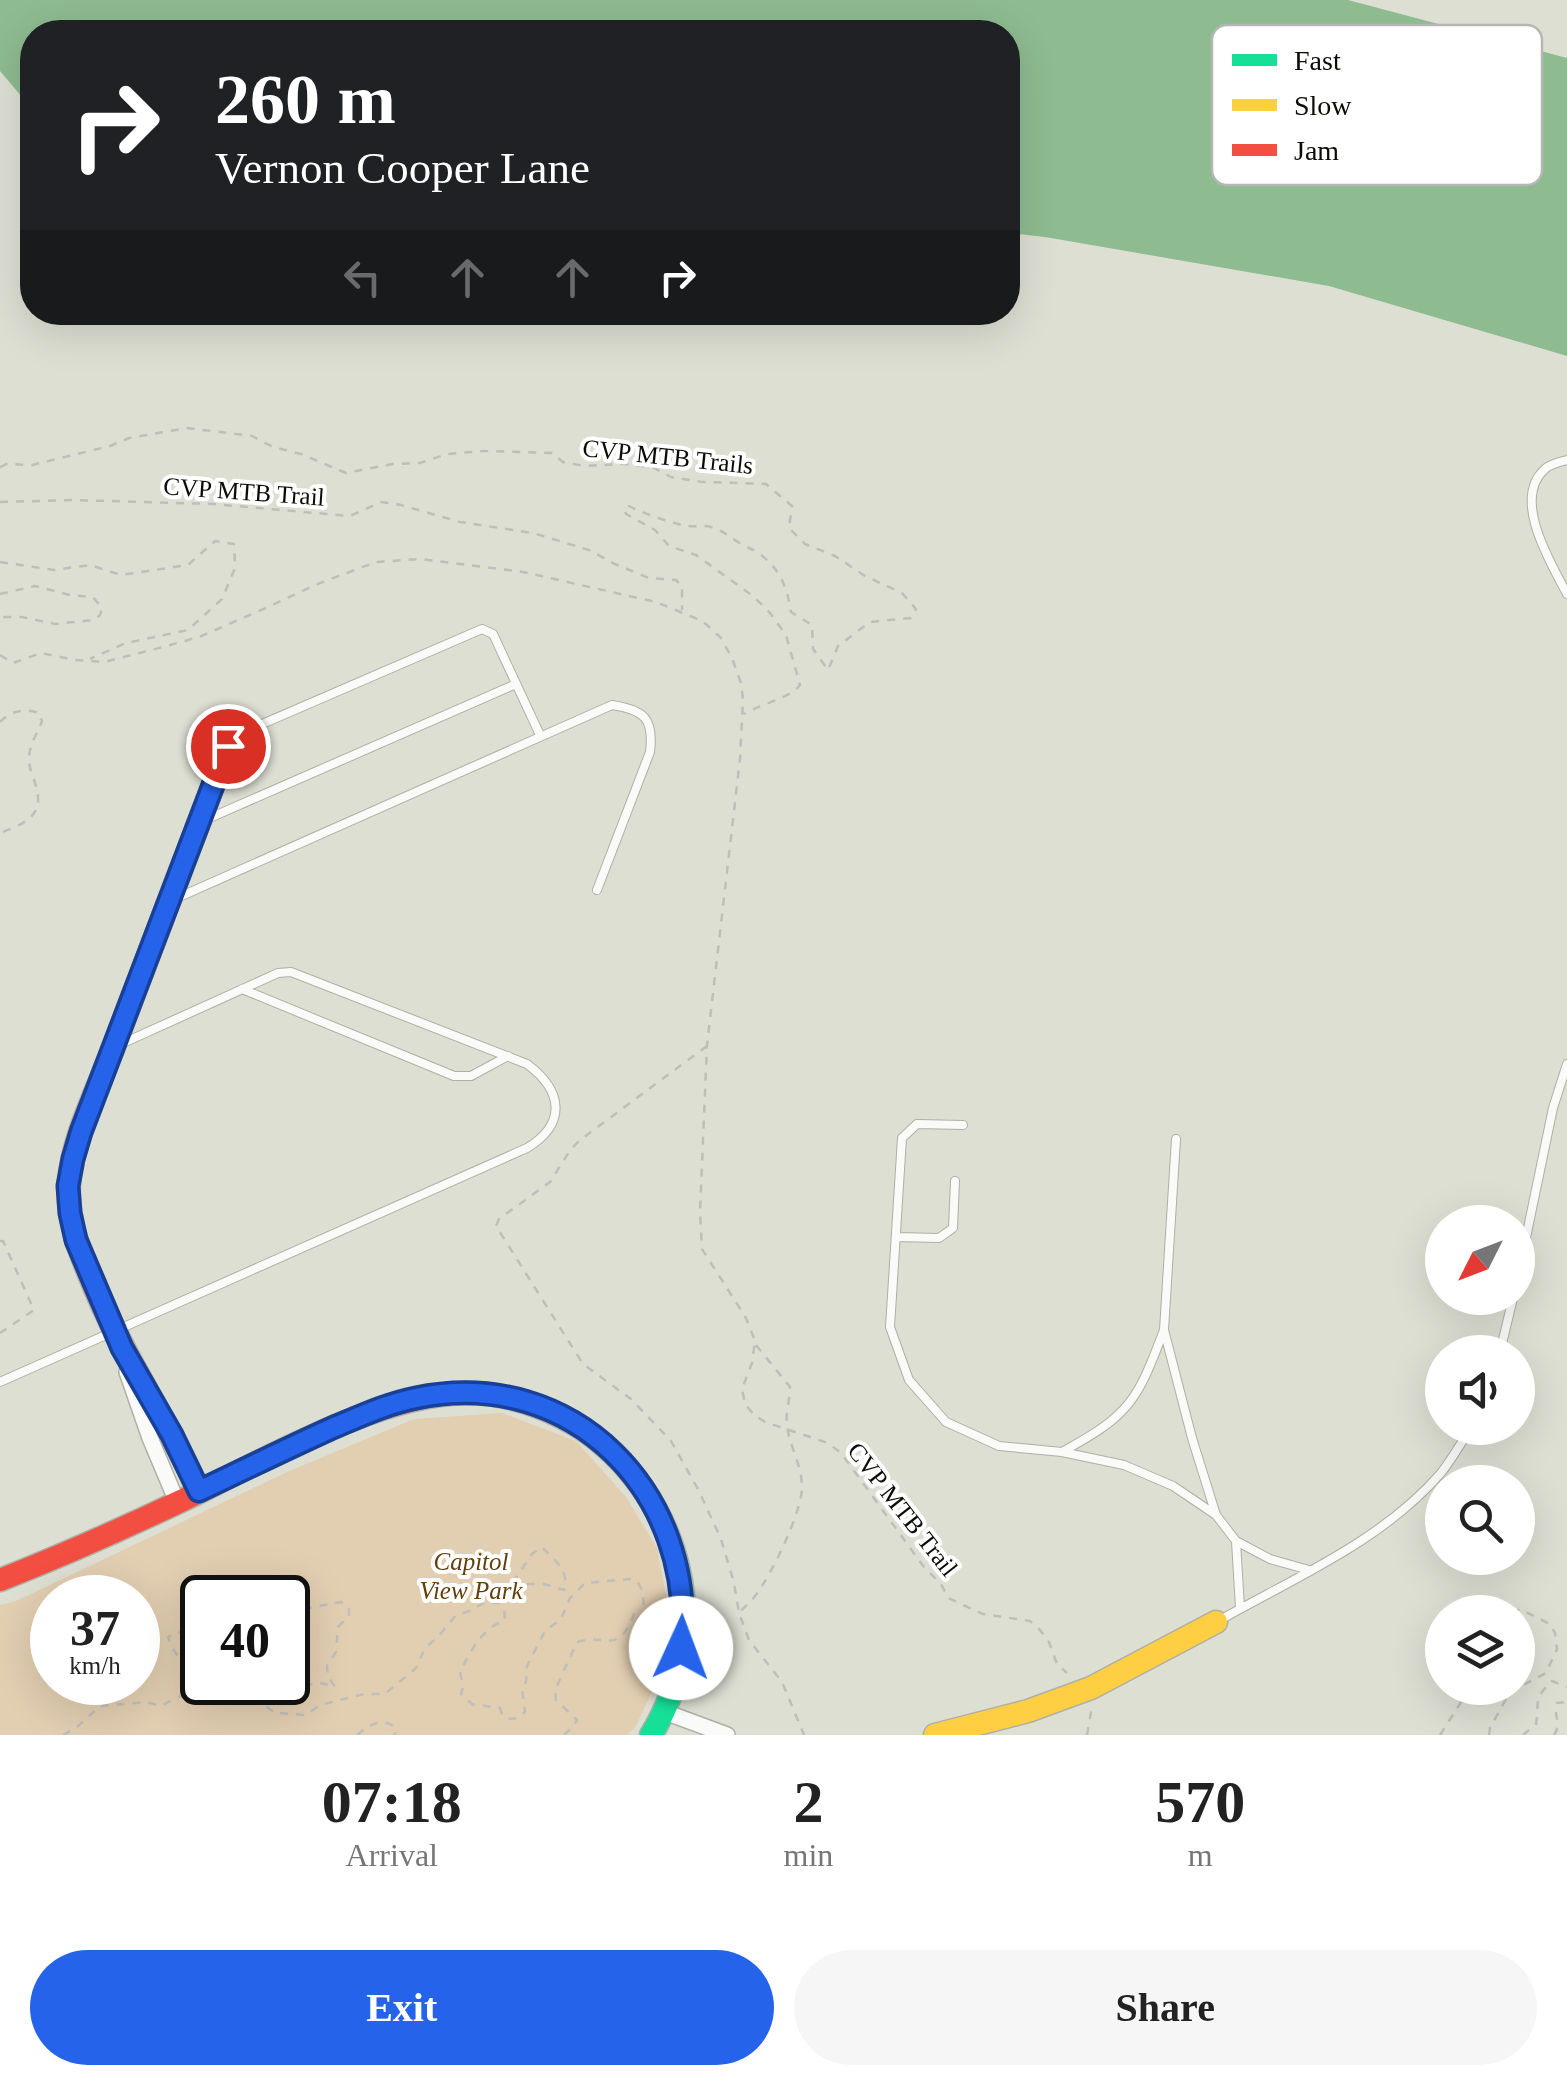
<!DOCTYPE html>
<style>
body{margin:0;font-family:"Times New Roman",serif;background:#f6f6f6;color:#222;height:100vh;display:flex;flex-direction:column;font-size:38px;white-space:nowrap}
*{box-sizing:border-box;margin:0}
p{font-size:32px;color:#767676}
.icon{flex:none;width:55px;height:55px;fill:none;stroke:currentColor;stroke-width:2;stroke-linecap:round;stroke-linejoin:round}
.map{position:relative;height:1735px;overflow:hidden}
.panel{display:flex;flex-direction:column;background:#fff;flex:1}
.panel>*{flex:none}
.hud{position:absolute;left:20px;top:20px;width:1000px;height:305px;border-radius:40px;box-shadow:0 10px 40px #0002;background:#202124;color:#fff;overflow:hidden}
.needle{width:65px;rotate:228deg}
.fabs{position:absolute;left:1425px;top:1205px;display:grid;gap:20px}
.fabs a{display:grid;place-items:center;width:110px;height:110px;border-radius:50%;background:#fff;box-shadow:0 10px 40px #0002;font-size:50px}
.speed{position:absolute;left:30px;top:1575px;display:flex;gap:20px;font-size:50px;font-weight:700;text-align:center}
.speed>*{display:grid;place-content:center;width:130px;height:130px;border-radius:50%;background:#fff;box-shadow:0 10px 40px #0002;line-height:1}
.speed small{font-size:25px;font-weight:400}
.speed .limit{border:5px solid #111;border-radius:15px;background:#fff;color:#111}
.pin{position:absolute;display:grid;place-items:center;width:85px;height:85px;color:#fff;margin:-42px;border:5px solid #fff;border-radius:50%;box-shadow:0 2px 10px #0007}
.me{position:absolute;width:110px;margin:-55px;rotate:2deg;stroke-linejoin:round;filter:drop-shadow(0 0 8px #0008)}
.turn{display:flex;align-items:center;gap:35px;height:210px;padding:0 30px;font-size:45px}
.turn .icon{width:130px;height:130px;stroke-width:2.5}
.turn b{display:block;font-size:70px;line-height:85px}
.lanes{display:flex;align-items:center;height:95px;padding:0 30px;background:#0003;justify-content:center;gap:50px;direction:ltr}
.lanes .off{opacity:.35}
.eta{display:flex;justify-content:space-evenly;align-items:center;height:170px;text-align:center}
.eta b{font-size:60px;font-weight:700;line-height:70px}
.primary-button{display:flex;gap:20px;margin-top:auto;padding:20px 30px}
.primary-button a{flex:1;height:115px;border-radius:60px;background:#2563eb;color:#fff;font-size:40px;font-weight:700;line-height:115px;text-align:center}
.primary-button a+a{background:#f6f6f6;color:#222}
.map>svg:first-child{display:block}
.green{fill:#e2ceb1;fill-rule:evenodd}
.water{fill:#8ebb90}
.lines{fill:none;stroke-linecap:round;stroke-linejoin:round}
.lane-casing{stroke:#afafa6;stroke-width:10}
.street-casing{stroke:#afafa6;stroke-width:18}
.fast-casing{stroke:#afafa6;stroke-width:25}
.slow-casing{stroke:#afafa6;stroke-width:25}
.jam-casing{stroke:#afafa6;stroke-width:25}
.path{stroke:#bebeba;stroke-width:2.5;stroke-dasharray:8 8;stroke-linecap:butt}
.lane{stroke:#fafaf8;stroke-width:8}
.street{stroke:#fafaf8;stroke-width:15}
.fast{stroke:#16e098;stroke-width:22}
.slow{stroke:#ffcf43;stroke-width:22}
.jam{stroke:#f24e42;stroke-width:22}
.route-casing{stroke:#184099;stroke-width:25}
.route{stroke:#2563eb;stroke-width:18}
.labels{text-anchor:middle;stroke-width:8;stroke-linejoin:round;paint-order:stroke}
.street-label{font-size:25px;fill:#0c0c06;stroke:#fff}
.park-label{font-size:25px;font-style:italic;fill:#643f0b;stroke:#fff}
.key{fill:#fff;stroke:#b6b6b4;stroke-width:2.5}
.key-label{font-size:28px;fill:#0c0c06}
</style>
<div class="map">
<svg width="1567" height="1735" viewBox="0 0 1567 1735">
<rect width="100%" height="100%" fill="#dedfd3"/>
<!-- green -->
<path class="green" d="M502,1413L576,1441L626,1497L657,1548L667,1600L668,1625L660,1675L636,1726L627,1735H0V1605L16,1601L287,1472L414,1419ZM52,1598H138V1682H52ZM202,1598H288V1682H202Z"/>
<!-- water -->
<path class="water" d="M0,0H1348L1567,58V356L1329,286L1045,237L1008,233V32H32V109L0,71Z"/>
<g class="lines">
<defs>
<path id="lane" d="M1567,460C1560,462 1550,464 1545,469C1511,499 1551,563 1567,594
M231,743L253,728L482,629L493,634L540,735
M205,820L516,684
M177,898L612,705C645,710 654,719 650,752L597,890
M242,989L454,1076H471L508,1056
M963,1125L917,1124L902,1138L890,1327L909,1380L946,1422L999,1446L1062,1452L1124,1465L1173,1486L1216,1515
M1176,1139L1164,1330L1192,1438L1216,1515L1236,1541
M896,1237L939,1238L953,1228L955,1181
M1518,1276L1553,1108L1567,1064
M1500,1352L1513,1298
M0,1382L527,1148C568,1123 562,1090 527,1064L291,972L278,973L121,1044
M1062,1452C1083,1440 1106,1428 1123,1410C1143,1389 1153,1358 1164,1330
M1240,1608L1236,1541L1270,1559L1309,1570
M1220,1620C1296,1577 1382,1541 1441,1473C1452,1459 1461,1443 1471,1428"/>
<path id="street" d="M127,1372L150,1438L177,1502
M665,1712L727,1735"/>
<path id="fast" d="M578,1426C682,1494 716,1629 651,1735"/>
<path id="slow" d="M112,1051L228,746
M935,1735L1028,1711L1091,1688L1216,1622"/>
<path id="jam" d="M112,1051C96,1093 73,1137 69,1182C66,1221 82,1258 97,1293C126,1361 169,1423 199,1491
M0,1580C61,1556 122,1529 181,1501C261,1462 382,1391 471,1393C509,1394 546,1407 578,1426"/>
</defs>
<!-- lane casing -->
<use href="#lane" class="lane-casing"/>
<!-- street casing -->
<use href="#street" class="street-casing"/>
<!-- fast casing -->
<use href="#fast" class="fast-casing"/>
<!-- slow casing -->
<use href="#slow" class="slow-casing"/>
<!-- jam casing -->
<use href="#jam" class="jam-casing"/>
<!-- path -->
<path class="path" d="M0,467L7,464L32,465L110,446L129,438L187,428L252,436L273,447L301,454L346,473L392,464L420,463L447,454L484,451L552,453L563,462L584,466L623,464L652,467L671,477L702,482L766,484L792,506L789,528L805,544L835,556L865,576L902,593L916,609L911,618L870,622L838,646L828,670L813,649L812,625L791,612C787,587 780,568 758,553C752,548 744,547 738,542C728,536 722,530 711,527C703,525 696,527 688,526C675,525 640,512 629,506L624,509L626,514L655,530L669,546L696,555L753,596L770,613L786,635L800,685C789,699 760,704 744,714
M0,502L74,500L213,504L350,516L381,502L401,505L460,522L533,533L592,551L610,562L649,578L676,580L682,586V610
M0,562L54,570L90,565L121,575L188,565L215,541L234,544L235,568L222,599L188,630L126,643L90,659
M0,594L35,586L70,595L93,597L102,608L100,615L94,620L55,624L22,617H0
M0,655L13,663L41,653L75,660L104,662L163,647L199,637L266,608L315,585L376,562L421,559L523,572L656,602L695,618L706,624L721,638L732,658L741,683L743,699L740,759L707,1045L700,1212L702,1249L746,1318L755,1341L752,1363L742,1389L745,1404L754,1415L765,1422L828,1443L841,1453L924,1567L941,1584L948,1598L983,1614L1030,1621L1040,1630L1049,1642L1057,1664L1067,1673
M0,722C10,711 25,708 39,713L42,721C37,735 29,744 29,759C29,773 38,784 38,798C40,819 16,827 0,833
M707,1046L580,1140L571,1149L550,1182L499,1219L496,1226L583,1364L631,1399L671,1441L699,1491L721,1539L734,1583L739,1613
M0,1241H3L34,1310L0,1333
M756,1345L790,1387C790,1401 785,1413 787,1426C790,1448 802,1465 802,1487C802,1512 771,1576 755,1596C751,1602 744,1607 739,1613L749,1640L782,1682L804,1735
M288,1612L341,1602L349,1607V1616L338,1627L336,1652L327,1666L328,1676L335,1687C308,1677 311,1690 292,1688C277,1687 271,1683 256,1687L262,1703L275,1713L306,1715L320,1705L364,1694H385L416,1668L425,1648L437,1638L456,1615L470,1611L485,1602L499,1603L532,1554L542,1547C554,1560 570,1570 564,1590L544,1584H518C505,1596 503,1603 505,1620C481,1629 471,1651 460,1672L463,1686L461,1694L472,1704L500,1708L502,1714L508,1719L518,1718L525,1712L522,1688L526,1682L527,1666L545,1631L561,1619L570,1598L585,1583L630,1579L637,1581L643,1592L644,1614
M644,1615L661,1636
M202,1629L176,1633L168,1637C174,1657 187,1665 202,1677
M63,1735L76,1728L100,1706L147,1702L160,1706L201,1686L202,1682
M357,1735C370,1725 380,1717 395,1727V1735
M564,1735L573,1727L577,1720L556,1700L555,1690L577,1642C608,1633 618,1656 634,1614L642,1613
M1087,1735L1092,1707
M1440,1735L1470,1688
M1489,1735L1490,1728L1510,1692L1546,1673L1557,1649L1555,1633L1550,1624L1520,1609L1514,1612
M1523,1735L1536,1724C1540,1701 1532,1700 1552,1681L1567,1687
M1554,1735C1562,1724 1553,1714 1557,1703L1567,1702"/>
<!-- lane -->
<use href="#lane" class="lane"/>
<!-- street -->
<use href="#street" class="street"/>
<!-- fast -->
<use href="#fast" class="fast"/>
<!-- slow -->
<use href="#slow" class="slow"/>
<!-- jam -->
<use href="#jam" class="jam"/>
</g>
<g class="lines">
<defs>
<path id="route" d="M228,746L81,1132L73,1159L68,1186L70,1213L76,1240L122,1348L172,1435L199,1491C243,1470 286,1449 330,1429C359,1417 386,1404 416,1398C573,1365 697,1494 681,1648"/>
</defs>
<!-- route casing -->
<use href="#route" class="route-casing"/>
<!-- route -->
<use href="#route" class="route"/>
</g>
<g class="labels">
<!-- street labels -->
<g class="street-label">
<text transform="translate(668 456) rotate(6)" y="9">CVP MTB Trails</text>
<text transform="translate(244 491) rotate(4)" y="9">CVP MTB Trail</text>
<text transform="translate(903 1509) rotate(52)" y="9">CVP MTB Trail</text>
</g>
<!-- park labels -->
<g class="park-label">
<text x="471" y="1570">Capitol<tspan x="471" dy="29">View Park</tspan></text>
</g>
</g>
<!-- legend -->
<rect x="1212" y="25" width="330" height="160" rx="15" class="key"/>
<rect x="1232" y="54" width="45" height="12" fill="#16e098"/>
<rect x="1232" y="99" width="45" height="12" fill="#ffcf43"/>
<rect x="1232" y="144" width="45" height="12" fill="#f24e42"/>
<g class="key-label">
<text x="1294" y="70">Fast</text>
<text x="1294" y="115">Slow</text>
<text x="1294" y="160">Jam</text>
</g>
</svg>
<div class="fabs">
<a><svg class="needle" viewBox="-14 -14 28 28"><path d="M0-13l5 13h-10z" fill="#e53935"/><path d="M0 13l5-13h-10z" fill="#767676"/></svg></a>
<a><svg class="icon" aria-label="sound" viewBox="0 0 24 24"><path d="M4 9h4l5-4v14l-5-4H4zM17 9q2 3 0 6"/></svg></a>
<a><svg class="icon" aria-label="search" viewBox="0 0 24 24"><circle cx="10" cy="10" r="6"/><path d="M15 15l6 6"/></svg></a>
<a><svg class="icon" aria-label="layers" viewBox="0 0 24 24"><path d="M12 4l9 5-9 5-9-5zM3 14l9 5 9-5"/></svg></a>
</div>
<div class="speed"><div>37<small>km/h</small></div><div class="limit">40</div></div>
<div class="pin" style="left:228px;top:746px;background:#d93025"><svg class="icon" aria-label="arrive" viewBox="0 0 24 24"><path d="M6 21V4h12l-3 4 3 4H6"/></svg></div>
<svg class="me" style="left:681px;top:1648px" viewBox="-20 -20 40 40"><circle r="19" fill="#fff"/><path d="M0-13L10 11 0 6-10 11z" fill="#2563eb"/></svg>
<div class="hud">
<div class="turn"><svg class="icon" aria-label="right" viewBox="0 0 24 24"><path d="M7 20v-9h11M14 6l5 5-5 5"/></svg><div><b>260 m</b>Vernon Cooper Lane</div></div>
<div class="lanes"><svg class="icon off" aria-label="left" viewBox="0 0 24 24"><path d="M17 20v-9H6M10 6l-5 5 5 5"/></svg><svg class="icon off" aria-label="ahead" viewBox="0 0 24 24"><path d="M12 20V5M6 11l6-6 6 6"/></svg><svg class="icon off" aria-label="ahead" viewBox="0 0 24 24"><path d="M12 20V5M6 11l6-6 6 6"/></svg><svg class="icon" aria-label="right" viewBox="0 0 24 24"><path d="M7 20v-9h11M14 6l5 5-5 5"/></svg></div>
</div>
</div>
<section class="panel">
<div class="eta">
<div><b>07:18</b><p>Arrival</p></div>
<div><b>2</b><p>min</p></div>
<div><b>570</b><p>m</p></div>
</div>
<div class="primary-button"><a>Exit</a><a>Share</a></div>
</section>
